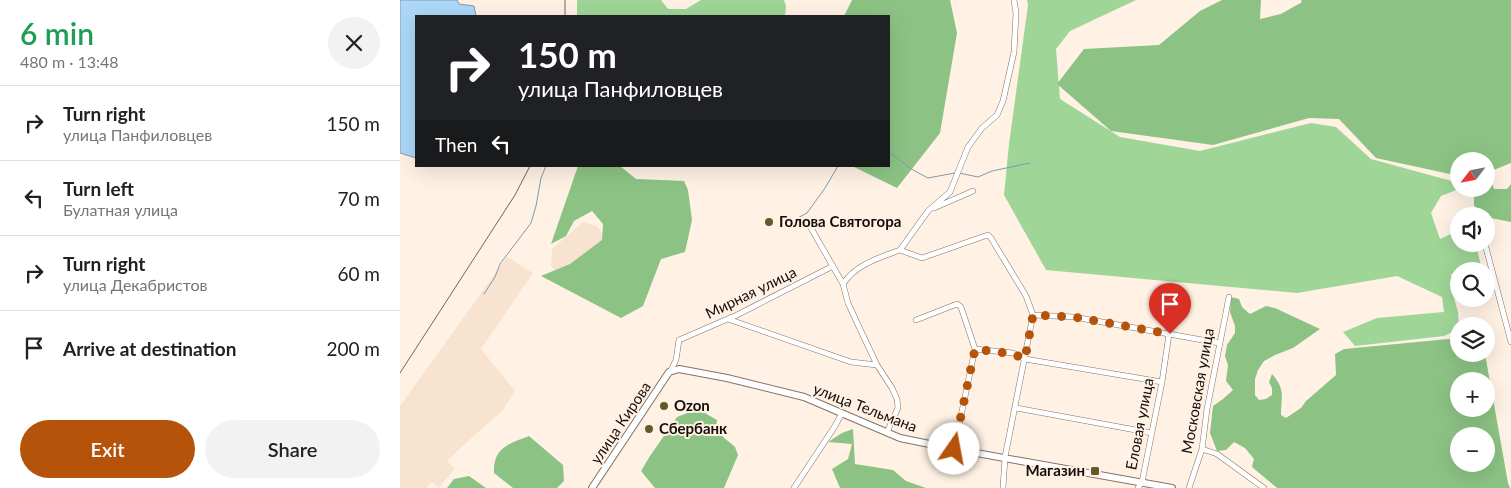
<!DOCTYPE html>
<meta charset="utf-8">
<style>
body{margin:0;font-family:Lato,sans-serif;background:#f2f2f2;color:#222;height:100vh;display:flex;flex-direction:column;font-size:19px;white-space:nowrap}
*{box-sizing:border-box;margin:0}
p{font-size:16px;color:#767676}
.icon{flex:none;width:28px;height:28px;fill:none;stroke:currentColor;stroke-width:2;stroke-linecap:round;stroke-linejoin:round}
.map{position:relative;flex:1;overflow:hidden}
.panel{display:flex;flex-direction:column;background:#fff;width:400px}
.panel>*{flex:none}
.hud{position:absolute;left:15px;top:15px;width:475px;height:152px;border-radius:0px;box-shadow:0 5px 20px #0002;background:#202124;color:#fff;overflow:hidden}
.needle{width:32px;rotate:238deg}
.buttons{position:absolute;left:1050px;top:152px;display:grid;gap:10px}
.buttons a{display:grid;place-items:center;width:45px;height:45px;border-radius:50%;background:#fff;box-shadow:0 5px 20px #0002;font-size:25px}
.pin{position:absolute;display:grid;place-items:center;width:42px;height:42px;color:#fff;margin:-51px -21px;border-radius:50% 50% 50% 0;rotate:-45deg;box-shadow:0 0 5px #0007}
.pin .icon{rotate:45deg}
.me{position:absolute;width:55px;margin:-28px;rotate:12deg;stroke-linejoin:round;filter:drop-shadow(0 0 4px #0008)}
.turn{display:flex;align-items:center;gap:18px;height:105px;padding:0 20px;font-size:22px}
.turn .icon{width:65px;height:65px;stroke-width:2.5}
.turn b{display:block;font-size:35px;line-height:42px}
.then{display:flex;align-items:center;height:48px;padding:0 20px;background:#0003;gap:10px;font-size:19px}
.round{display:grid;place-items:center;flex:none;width:52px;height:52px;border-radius:26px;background:#f2f2f2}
.overview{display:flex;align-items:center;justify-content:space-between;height:85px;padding:0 20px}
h1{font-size:30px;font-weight:600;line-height:38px;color:#1e9e55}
.primary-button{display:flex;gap:10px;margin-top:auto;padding:10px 20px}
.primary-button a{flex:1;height:58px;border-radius:30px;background:#b45309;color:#fff;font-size:20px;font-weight:600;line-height:58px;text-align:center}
.primary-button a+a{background:#f2f2f2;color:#222}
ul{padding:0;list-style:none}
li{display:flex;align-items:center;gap:15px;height:75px;padding:0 20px;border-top:1px solid #e0e0e0}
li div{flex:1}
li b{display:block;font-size:19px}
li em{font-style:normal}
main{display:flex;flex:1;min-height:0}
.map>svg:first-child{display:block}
.built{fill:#f7e3d0}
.green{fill:#9fd597}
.forest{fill:#8cc384;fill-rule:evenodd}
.water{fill:#acd7f7;stroke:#7e9bb0}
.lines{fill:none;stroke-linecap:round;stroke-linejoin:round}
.stream{stroke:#7e9bb0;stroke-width:1}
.minor-casing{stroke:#817469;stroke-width:6}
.tertiary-casing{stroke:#817469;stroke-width:8}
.minor{stroke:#fff;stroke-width:5}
.tertiary{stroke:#fff;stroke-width:6}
.rail{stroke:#706860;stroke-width:1}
.route{stroke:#b45309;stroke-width:9;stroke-dasharray:0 16.2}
.poi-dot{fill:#625b27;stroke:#fff1e4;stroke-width:2}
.labels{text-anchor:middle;stroke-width:4;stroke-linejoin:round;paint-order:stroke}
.poi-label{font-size:15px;font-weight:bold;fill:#130e0a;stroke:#fff1e4;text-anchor:start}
.street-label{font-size:15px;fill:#130e0a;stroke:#fff1e4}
</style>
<main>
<section class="panel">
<div class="overview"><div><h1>6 min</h1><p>480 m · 13:48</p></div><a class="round"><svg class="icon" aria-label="close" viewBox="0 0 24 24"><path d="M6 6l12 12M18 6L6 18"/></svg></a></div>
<ul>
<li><svg class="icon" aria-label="right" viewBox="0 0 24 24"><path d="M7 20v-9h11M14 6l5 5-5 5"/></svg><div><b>Turn right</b><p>улица Панфиловцев</p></div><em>150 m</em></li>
<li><svg class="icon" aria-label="left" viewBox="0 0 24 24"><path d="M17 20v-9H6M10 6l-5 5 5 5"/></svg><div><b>Turn left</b><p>Булатная улица</p></div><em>70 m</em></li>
<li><svg class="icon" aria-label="right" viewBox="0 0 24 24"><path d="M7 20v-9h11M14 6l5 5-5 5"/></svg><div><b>Turn right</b><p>улица Декабристов</p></div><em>60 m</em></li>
<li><svg class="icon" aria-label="arrive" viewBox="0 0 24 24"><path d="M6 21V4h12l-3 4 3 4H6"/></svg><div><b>Arrive at destination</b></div><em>200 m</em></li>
</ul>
<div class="primary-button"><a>Exit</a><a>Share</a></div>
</section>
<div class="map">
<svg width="1111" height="488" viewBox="0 0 1111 488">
<rect width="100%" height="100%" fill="#fff1e4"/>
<!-- built -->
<path class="built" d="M183,222L196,226L204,234L203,245L176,265L156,271L151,266L152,249Z
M107,257L133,273L81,349L115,391L102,411L57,451L47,462L55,468L39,488L32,482L26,488H0V406Z"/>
<!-- green -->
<path class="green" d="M177,0H261L268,9H286L301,0H384L386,6L385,16H177Z
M627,0H736L670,31L656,49L660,99L720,137L800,151L911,123L936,127L971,159L1059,183V189L1041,196L1031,213L1040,239L1057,231L1059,232V244H1076L1081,266L1051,274L1054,298L1058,312L1059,329L1044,336L955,346L943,332L977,318L1044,312L1042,297L997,276L897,293L646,270L604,195L609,144L628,5Z"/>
<!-- forest -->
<path class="forest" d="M452,0H550L557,33L540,133L497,188L452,166H489V16H444Z
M822,0H861L860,19L881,14L902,2L901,0H1111V163L1086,173V161H1059V176L976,158L939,119L909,118L813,145L711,131L657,84L684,49L759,45L800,11Z
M178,166H220L236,179L284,181L288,190L292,220L285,252L261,259L243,306L221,318L141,276L170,264L202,240L203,224L192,211L174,221L166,236L151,244Z
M1086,179L1091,180L1094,189H1107L1111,184V222L1086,217V216H1080L1074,205V189H1086Z
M831,297L839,299L842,307L850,314L866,306L875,308L920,329L893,348L875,355L864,361L858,370L855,379V395L859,400L866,399L872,395V388L869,382L872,374C886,390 881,396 881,415L886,418L901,408L906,401L936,375L935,354L944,349L1059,338V354H1085L1108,483L1110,488H877L852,467L854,459L845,448L834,442L826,450L817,451L810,433L813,406L823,399L833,390L826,381L828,365L825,356L827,345L835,333V326L830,312ZM1059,381H1086V409H1059ZM1059,436H1086V464H1059Z
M298,409L317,420L316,431L335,447L338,455L324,488H255L241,471L250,456L277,417Z
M453,429L455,464L493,470L506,481L526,488H440L432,469L448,459L452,444L428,442L442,433Z
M129,436L163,465L164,481L157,488H113L94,473C93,447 109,444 129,436Z
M69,476L86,488H47L54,479Z"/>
<!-- water -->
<path class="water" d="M0,0H57L59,4L74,6L76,16H16V158L0,153Z"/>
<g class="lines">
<!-- stream -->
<path class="stream" d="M489,152L513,170L528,178L555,173
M559,173L578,177L592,171L630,163
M385,217L390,222L407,213L425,188L438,166
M84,294L95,277L100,264L131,223L136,206L141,178L146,166"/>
<defs>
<path id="minor" d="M534,208L573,191
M407,221L443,284L448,303L460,329L477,365L492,388L497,399L498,408L487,432
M1085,244L1111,342
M500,250L528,211L550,192L568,147L582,128L597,115L603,101L614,52L616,13L614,0
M443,284C456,264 479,258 500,250L522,258L579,238L588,235L591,238L626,296L633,315L605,457L603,488
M633,315L674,317L819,343
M328,319L451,362L477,365
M516,320L557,304L561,307L575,349L554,449
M575,349L613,353L625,359L762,382
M270,372L276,360L279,340L337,315L433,266
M616,408L752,433
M802,449L817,454L864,488
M394,488L435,426L442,413
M738,488L742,482L762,382L769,334
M789,488L802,449L807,409L829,297"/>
<path id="tertiary" d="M192,488L269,372L279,369L327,378L404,397L500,438L554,449L772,488"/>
</defs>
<!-- minor casing -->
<use href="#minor" class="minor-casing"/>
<!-- tertiary casing -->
<use href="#tertiary" class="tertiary-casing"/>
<!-- minor -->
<use href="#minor" class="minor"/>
<!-- tertiary -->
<use href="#tertiary" class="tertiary"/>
<!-- rail -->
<path class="rail" d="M165,0V16
M0,373L115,195L130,166"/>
</g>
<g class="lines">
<!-- route -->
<path class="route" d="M554,449L575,349L613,354L625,359L633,315L674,317L770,334"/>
</g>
<!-- markers -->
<g class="poi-dot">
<circle cx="369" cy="222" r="5"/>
<circle cx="264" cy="406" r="5"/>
<circle cx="249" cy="429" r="5"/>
<rect x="690" y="466" width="10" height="10" rx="2.5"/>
</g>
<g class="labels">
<!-- poi labels -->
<g class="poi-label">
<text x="379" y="227">Голова Святогора</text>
<text x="274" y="411">Ozon</text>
<text x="259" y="434">Сбербанк</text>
<text x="685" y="476" text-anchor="end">Магазин</text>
</g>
<!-- street labels -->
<g class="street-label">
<text transform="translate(351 293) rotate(-26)" y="5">Мирная улица</text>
<text transform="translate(798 391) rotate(-80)" y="5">Московская улица</text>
<text transform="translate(465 408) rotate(21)" y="5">улица Тельмана</text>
<text transform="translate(221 423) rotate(-56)" y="5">улица Кирова</text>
<text transform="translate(740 424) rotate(-79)" y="5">Еловая улица</text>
</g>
</g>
</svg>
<div class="buttons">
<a><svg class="needle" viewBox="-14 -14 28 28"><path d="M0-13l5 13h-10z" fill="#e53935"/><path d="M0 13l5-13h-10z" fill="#767676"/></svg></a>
<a><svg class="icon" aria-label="sound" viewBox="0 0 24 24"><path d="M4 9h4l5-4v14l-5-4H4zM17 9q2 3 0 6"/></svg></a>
<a><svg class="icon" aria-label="search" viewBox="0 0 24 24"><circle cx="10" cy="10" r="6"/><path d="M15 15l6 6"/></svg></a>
<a><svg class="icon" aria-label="layers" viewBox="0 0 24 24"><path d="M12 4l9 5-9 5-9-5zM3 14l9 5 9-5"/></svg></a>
<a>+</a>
<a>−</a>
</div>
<div class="pin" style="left:770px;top:334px;background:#d93025"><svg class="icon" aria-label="arrive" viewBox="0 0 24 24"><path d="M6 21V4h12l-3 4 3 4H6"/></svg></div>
<svg class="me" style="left:554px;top:449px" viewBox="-20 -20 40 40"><circle r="19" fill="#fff"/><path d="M0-13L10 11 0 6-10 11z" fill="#b45309"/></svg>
<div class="hud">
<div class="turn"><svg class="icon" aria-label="right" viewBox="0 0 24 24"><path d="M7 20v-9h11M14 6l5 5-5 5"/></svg><div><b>150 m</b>улица Панфиловцев</div></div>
<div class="then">Then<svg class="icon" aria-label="left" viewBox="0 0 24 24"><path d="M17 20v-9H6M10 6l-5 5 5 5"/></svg></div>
</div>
</div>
</main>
